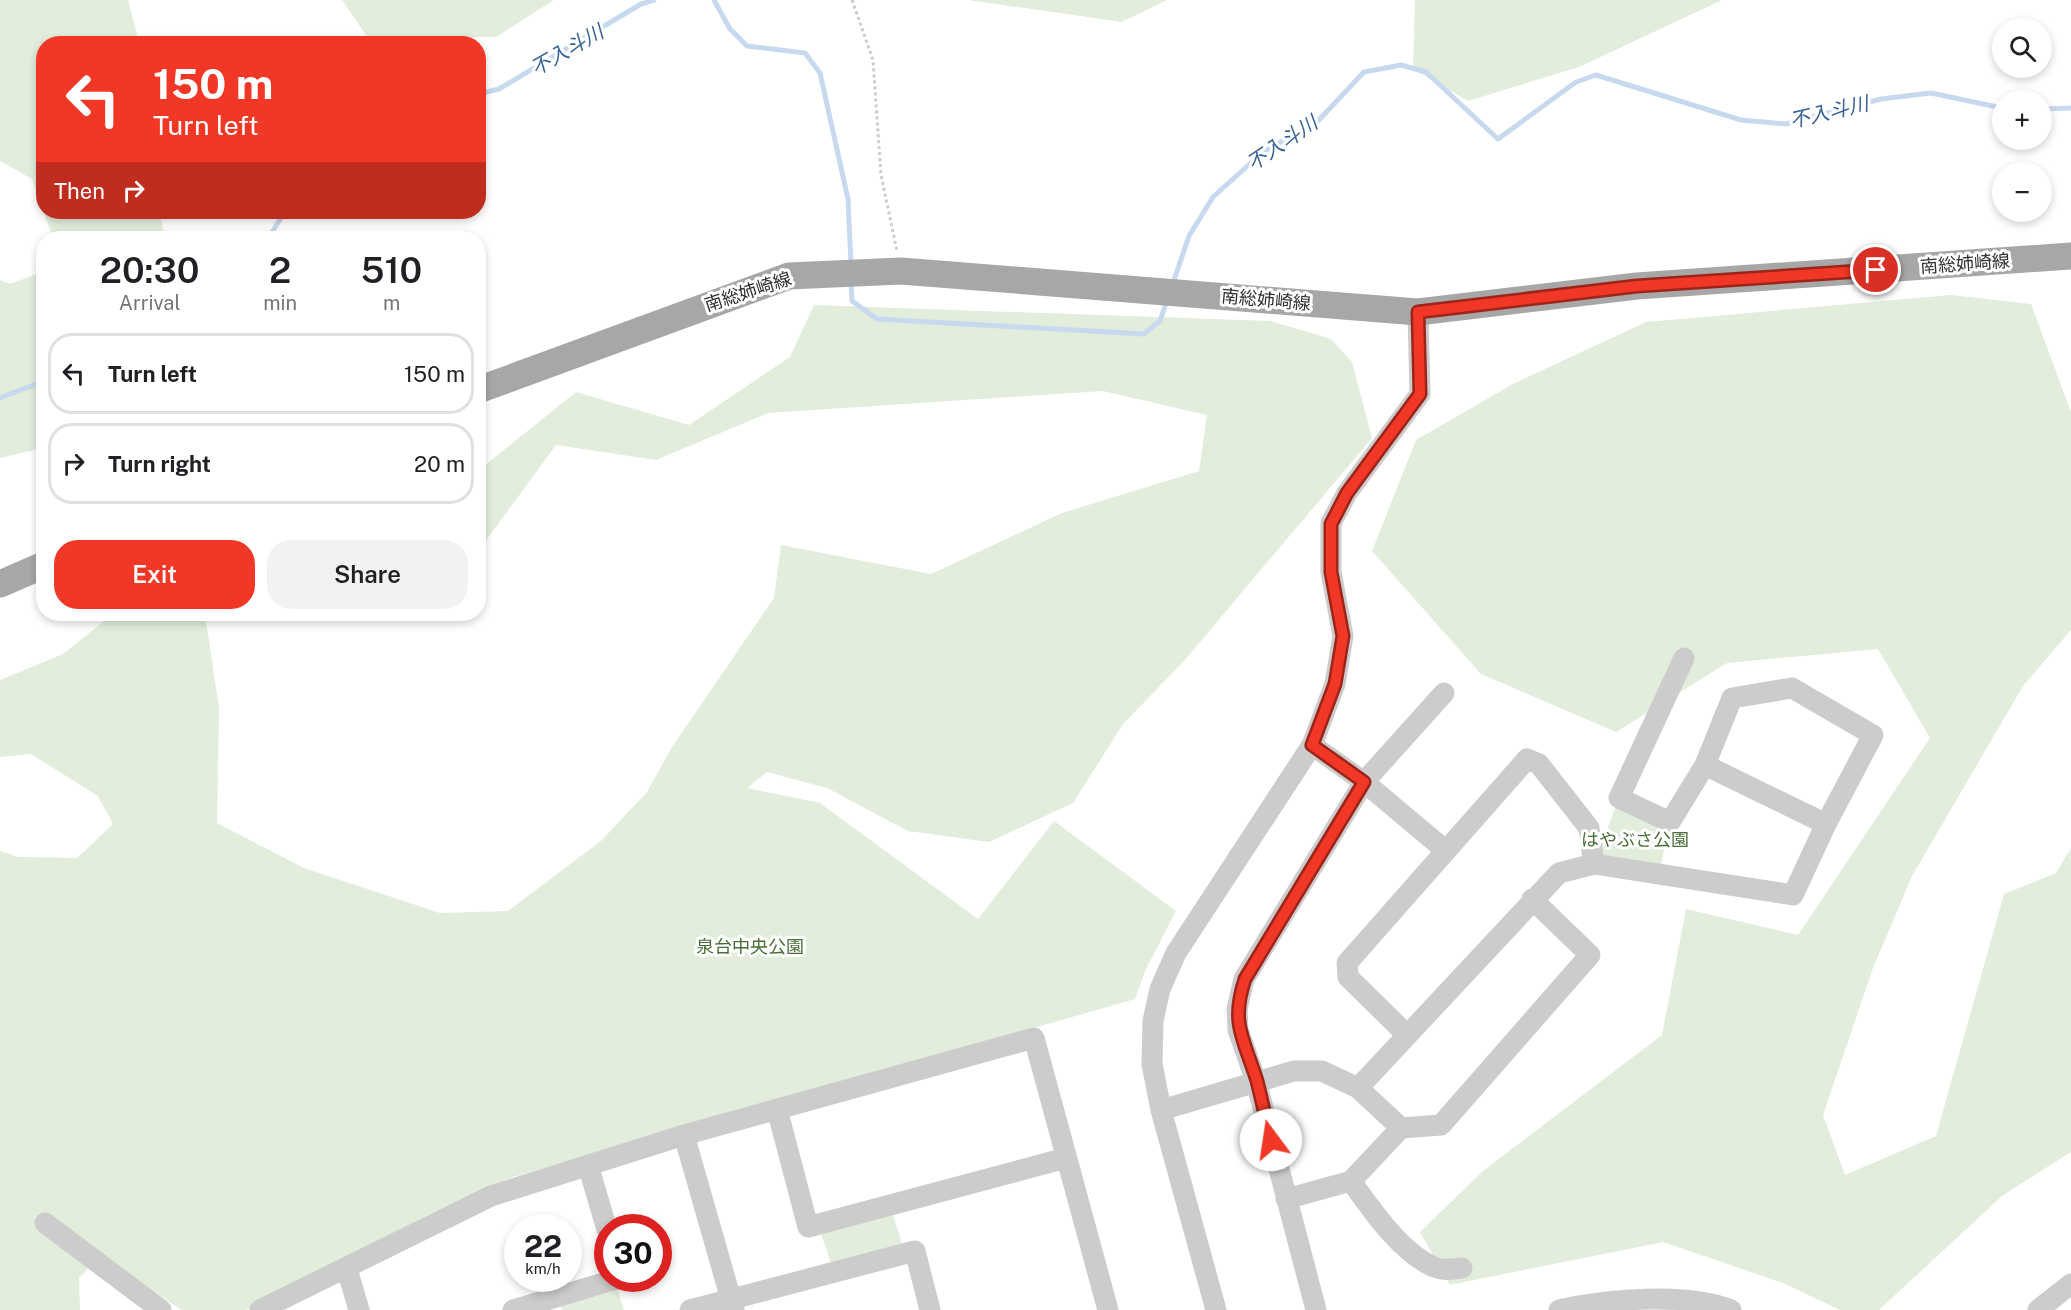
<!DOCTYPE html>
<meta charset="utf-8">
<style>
body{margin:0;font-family:"Public Sans","Noto Sans JP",sans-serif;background:#f2f2f2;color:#202124;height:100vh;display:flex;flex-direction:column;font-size:22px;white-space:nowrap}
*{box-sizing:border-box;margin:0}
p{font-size:20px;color:#757577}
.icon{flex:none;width:33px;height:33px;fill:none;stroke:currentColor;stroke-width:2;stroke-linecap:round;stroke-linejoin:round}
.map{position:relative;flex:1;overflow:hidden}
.sheet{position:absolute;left:36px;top:231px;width:450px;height:390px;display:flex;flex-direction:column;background:#fff;border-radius:24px;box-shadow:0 3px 9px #0003}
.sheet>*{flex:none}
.top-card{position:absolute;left:36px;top:36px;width:450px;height:183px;border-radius:24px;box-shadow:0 3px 9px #0003;background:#f13826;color:#fff;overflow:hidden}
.tools{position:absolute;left:1992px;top:18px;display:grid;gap:12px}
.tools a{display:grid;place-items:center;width:60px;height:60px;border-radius:50%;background:#fff;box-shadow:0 3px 9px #0003;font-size:30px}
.speed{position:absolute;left:504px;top:1214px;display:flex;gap:12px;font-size:30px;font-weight:700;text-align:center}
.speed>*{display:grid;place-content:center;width:78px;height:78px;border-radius:50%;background:#fff;box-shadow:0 3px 9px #0003;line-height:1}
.speed small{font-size:15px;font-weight:400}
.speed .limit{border:9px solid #d22;background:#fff;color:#111}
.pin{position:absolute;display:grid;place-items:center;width:51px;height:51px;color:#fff;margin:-26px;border:3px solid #fff;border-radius:50%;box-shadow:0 2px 6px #0007}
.me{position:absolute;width:66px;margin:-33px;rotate:346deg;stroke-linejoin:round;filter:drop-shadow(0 0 4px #0008)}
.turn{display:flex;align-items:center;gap:21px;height:126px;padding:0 18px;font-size:27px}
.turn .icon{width:78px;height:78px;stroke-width:2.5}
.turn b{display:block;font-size:42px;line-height:51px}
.then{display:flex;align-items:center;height:57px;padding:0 18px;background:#0003;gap:12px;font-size:22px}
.eta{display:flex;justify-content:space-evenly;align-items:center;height:102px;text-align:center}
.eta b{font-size:36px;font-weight:600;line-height:42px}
.primary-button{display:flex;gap:12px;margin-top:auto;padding:12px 18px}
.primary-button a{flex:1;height:69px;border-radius:24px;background:#f13826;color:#fff;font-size:24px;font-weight:600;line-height:69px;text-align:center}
.primary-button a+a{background:#f2f2f2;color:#202124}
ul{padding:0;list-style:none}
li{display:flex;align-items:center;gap:18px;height:81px;margin:0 12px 9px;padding:0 6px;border:3px solid #e0e0e0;border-radius:24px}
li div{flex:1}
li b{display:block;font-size:22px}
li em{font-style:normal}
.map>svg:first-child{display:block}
.green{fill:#e2eddc}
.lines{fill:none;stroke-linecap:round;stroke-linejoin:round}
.stream{stroke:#c7d9ee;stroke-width:5}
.path{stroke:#ccc;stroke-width:3;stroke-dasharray:3 3;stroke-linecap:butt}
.minor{stroke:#ccc;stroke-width:21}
.major{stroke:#a7a7a7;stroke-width:27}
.route-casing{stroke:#9d2419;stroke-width:15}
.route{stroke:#f13826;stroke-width:10}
.labels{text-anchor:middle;stroke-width:6;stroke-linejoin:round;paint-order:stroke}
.street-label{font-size:18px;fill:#2f2f2f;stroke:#fff}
.park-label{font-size:18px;fill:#496e39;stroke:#fff}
.water-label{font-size:20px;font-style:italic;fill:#376297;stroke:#fff}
</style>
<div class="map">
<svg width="2071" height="1310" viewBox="0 0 2071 1310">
<rect width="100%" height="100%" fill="#fff"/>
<!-- green -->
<path class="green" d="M0,0H128L139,43L44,44V212H160L164,238H53L32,179L0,161Z
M342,0H554L496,37L368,38Z
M968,0H1167L1122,22Z
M1415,0H1722L1579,67L1468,101L1413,69Z
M43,266V448L0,458V280L10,284L37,274Z
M1951,295L2031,304L2071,412V630L2023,686L1912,876L1873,968L1823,1115L1845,1175L1936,1136L2004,894L2056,873L2071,848V1152L2002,1196L1879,1310H1840L1783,1283L1663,1242L1450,1285L1420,1232L1484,1170L1662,1035L1686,909L1798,935L1930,738L1878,649L1727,663L1616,732L1481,674L1372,551L1416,440L1513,384L1646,322Z
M814,305L1271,321L1331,339L1352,362L1372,438L1184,661L1123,724L1073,803L989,842L908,831L827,788L767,772L747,788L820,803L978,919L1054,821L1176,911L1145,971L1135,999L513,1177L430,1214L246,1310H182L100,1256L79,1278L80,1310H0V851L18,857L77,858L113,824L98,796L31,754L0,757V680L63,654L113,614H205L219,708L217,823L304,868L440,913L508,911L602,840L647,792L672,747L774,598L781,545L931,574L1062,513L1199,471L1207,415L1103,391L768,413L656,460L556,445L479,550V470L576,392L689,425L790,357Z
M1619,798L1670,822L1659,875L1594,864Z
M893,1215L902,1244L831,1263L821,1234Z
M618,1290L624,1310H562L561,1306Z"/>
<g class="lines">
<!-- stream -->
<path class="stream" d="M714,0L730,29L747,46L805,53L820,73L848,199L851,264
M478,94L499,89L641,4L654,0
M2042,109L2071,108
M268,238L285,212
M851,280L852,301L877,319L1144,334L1160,321L1167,300
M1172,286L1189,236L1213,197L1263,152L1318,121L1364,72L1401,65L1426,72L1498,139L1576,82L1596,75L1741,120L1786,124L1881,99L1931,93L2002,108
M0,398L44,381"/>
<!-- path -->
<path class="path" d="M852,0L873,60L881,175L897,251"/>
<!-- minor -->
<path class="minor" d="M1312,745L1364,782L1445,850
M1705,765L1826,824
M1407,1035L1348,977L1347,963L1527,759L1539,764L1589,828L1594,864
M1358,1088L1559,873L1594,864L1793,895L1826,824L1873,735L1792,688L1732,698L1705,765L1670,822L1619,798L1684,658
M777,1109L808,1227L1066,1158
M1161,1110L1294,1071H1322L1358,1088L1401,1128
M684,1135L734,1310
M588,1165L608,1233
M1351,1181C1372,1210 1400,1252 1434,1267C1443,1271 1452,1269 1462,1268
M1286,1199L1351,1181L1401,1128L1441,1125L1590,955L1532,899
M45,1223L161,1310
M347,1269L359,1310
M260,1310L491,1196L684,1135L1034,1038L1108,1310
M513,1310L620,1278
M690,1310L915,1251L930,1310
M1216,1310L1161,1110L1152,1064L1153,1021L1160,989L1176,953L1312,745L1335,684L1343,636L1331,572V523L1347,493L1420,394L1418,312
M1316,1310L1256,1081L1238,1030L1237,1009L1244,979L1364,782L1444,693
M1559,1310C1605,1299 1688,1292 1731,1310
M2038,1310L2071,1284"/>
<!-- major -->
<path class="major" d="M478,390L789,276L901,271L1418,312L1637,286L2071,256
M0,584L44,565"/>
</g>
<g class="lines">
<defs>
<path id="route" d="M1271,1140C1266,1120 1262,1101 1257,1081C1244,1039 1230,1024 1245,979L1364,782L1312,745L1335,684L1343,636L1331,572V524L1347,493L1420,394L1418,312L1637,286L1876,270"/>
</defs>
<!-- route casing -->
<use href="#route" class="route-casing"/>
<!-- route -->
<use href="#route" class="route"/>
</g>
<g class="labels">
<!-- street labels -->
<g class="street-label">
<text transform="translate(1965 264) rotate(-4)" y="6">南総姉崎線</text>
<text transform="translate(748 292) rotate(-18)" y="6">南総姉崎線</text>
<text transform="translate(1266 300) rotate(5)" y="6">南総姉崎線</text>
</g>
<!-- park labels -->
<g class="park-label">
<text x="1635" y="846">はやぶさ公園</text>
<text x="750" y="953">泉台中央公園</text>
</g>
<!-- water labels -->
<g class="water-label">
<text transform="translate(567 50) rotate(-30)" y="7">不入斗川</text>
<text transform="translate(1829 112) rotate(-13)" y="7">不入斗川</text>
<text transform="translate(1282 143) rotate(-34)" y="7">不入斗川</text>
</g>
</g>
</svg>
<div class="tools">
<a><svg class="icon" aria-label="search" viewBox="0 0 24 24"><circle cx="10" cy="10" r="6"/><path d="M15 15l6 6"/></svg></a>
<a>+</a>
<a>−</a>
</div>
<div class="speed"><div>22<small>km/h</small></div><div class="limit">30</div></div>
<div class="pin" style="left:1876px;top:270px;background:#d93025"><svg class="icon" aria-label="arrive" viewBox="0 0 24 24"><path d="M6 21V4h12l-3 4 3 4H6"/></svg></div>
<svg class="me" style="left:1271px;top:1140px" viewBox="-20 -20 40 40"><circle r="19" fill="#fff"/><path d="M0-13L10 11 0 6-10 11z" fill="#f13826"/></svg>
<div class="top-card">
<div class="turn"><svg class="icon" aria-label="left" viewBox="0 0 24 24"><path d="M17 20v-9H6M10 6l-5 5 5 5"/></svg><div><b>150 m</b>Turn left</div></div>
<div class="then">Then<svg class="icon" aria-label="right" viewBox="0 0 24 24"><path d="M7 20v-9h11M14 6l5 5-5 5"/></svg></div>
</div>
<section class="sheet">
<div class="eta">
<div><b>20:30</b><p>Arrival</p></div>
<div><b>2</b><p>min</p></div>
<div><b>510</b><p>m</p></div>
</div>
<ul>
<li><svg class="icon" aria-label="left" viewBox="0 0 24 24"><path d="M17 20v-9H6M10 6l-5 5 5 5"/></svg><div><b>Turn left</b></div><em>150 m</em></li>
<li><svg class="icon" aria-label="right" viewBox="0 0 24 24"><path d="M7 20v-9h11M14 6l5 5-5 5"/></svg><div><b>Turn right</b></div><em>20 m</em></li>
</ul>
<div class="primary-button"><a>Exit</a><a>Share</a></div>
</section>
</div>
